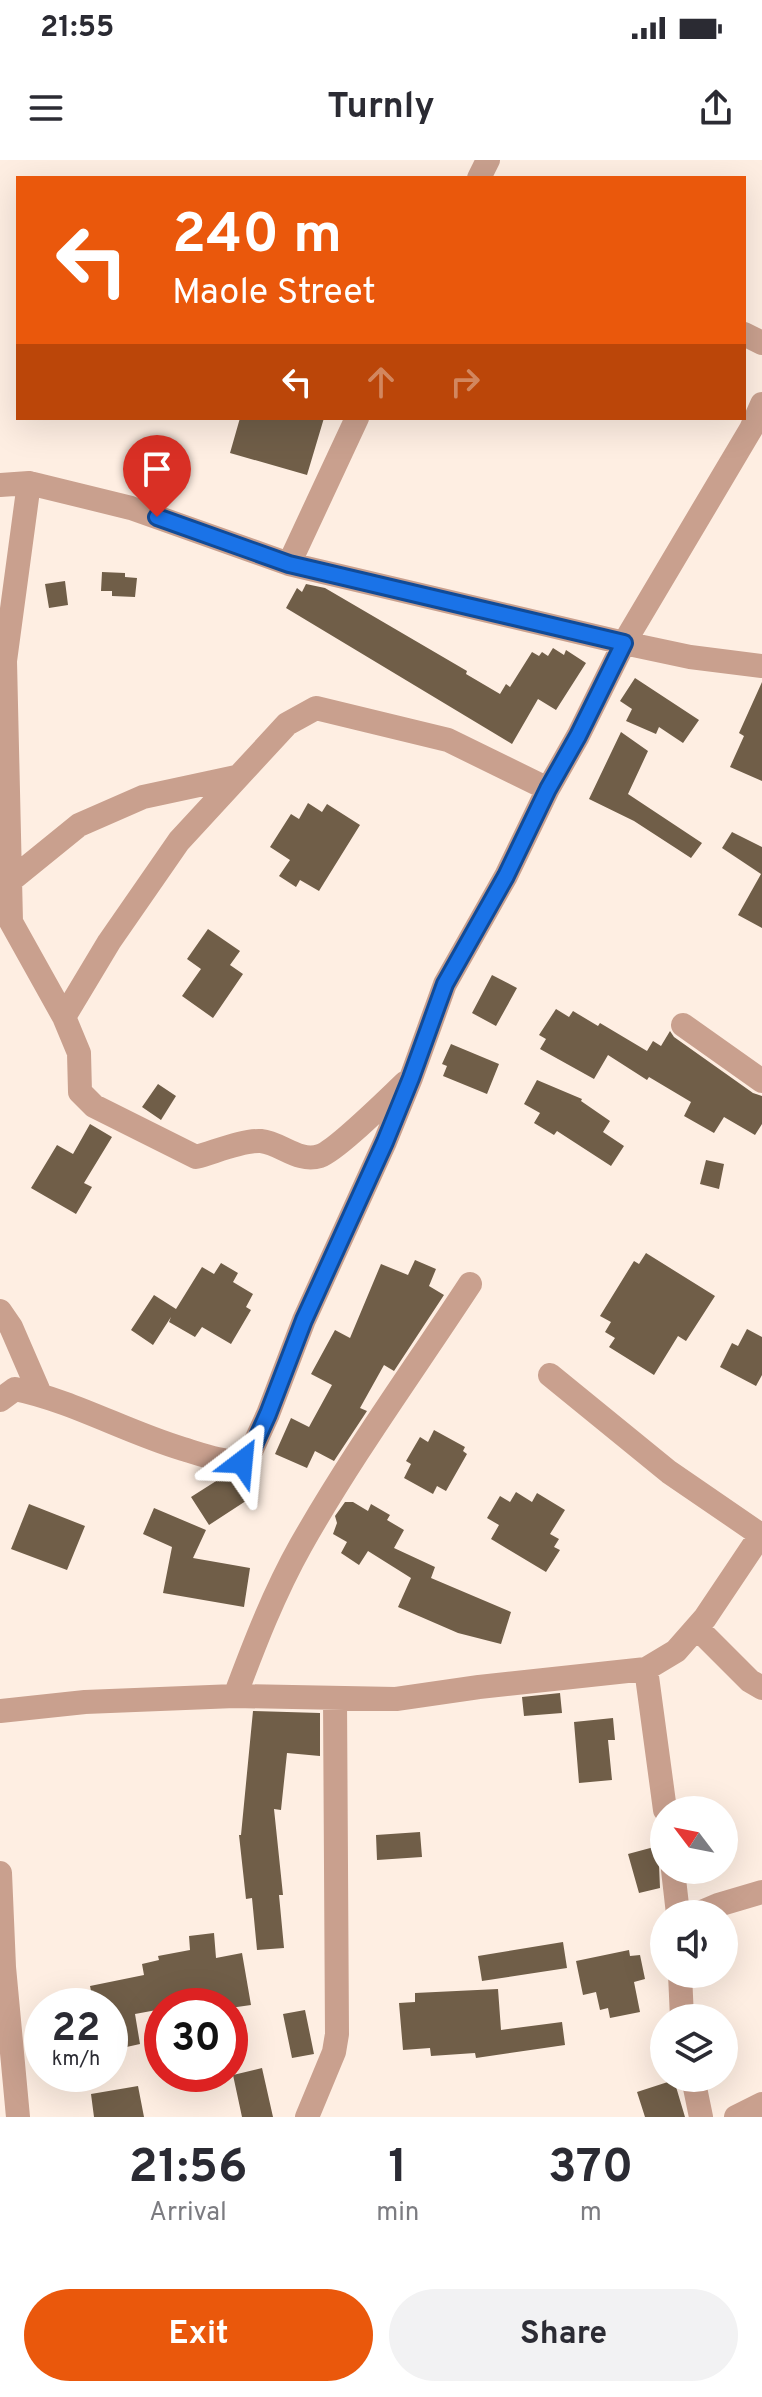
<!DOCTYPE html>
<style>
body{margin:0;font-family:Overpass,sans-serif;background:#f2f2f3;color:#2b2b33;height:100vh;display:flex;flex-direction:column;font-size:30px;white-space:nowrap}
*{box-sizing:border-box;margin:0}
p{font-size:26px;color:#7c7c81}
.icon{flex:none;width:44px;height:44px;fill:none;stroke:currentColor;stroke-width:2;stroke-linecap:round;stroke-linejoin:round}
.map{position:relative;height:1957px;overflow:hidden}
.side{display:flex;flex-direction:column;background:#fff;flex:1}
.side>*{flex:none}
.top-card{position:absolute;left:16px;top:16px;width:730px;height:244px;border-radius:0px;box-shadow:0 8px 32px #0002;background:#ea580c;color:#fff;overflow:hidden}
.needle{width:52px;rotate:302deg}
.controls{position:absolute;left:650px;top:1636px;display:grid;gap:16px}
.controls a{display:grid;place-items:center;width:88px;height:88px;border-radius:50%;background:#fff;box-shadow:0 8px 32px #0002;font-size:40px}
.speed{position:absolute;left:24px;top:1828px;display:flex;gap:16px;font-size:40px;font-weight:700;text-align:center}
.speed>*{display:grid;place-content:center;width:104px;height:104px;border-radius:50%;background:#fff;box-shadow:0 8px 32px #0002;line-height:1}
.speed small{font-size:20px;font-weight:400}
.speed .limit{border:12px solid #d22;background:#fff;color:#111}
.pin{position:absolute;display:grid;place-items:center;width:68px;height:68px;color:#fff;margin:-82px -34px;border-radius:50% 50% 50% 0;rotate:-45deg;box-shadow:0 0 8px #0007}
.pin .icon{rotate:45deg}
.me{position:absolute;width:88px;margin:-44px;rotate:29deg;stroke-linejoin:round;filter:drop-shadow(0 0 6px #0008)}
.turn{display:flex;align-items:center;gap:28px;height:168px;padding:0 24px;font-size:36px}
.turn .icon{width:104px;height:104px;stroke-width:2.5}
.turn b{display:block;font-size:56px;line-height:68px}
.lanes{display:flex;align-items:center;height:76px;padding:0 24px;background:#0003;justify-content:center;gap:40px;direction:ltr}
.lanes .off{opacity:.35}
.eta{display:flex;justify-content:space-evenly;align-items:center;height:136px;text-align:center}
.eta b{font-size:48px;font-weight:700;line-height:56px}
.button{display:flex;gap:16px;margin-top:auto;padding:16px 24px}
.button a{flex:1;height:92px;border-radius:48px;background:#ea580c;color:#fff;font-size:32px;font-weight:700;line-height:92px;text-align:center}
.button a+a{background:#f2f2f3;color:#2b2b33}
.status{display:flex;justify-content:space-between;align-items:center;height:56px;padding:0 40px;background:#fff;direction:ltr}
.status svg{height:22px;fill:currentColor}
header{display:flex;justify-content:space-between;align-items:center;height:104px;padding:0 24px;background:#fff;font-size:36px;font-weight:700}
.map>svg:first-child{display:block}
.building{fill:#705e48}
.lines{fill:none;stroke-linecap:round;stroke-linejoin:round}
.street{stroke:#c9a08e;stroke-width:24}
.route-casing{stroke:#114b97;stroke-width:20}
.route{stroke:#1a73e8;stroke-width:14}
</style>
<div class="status"><b>21:55</b><svg viewBox="0 0 49 12"><path d="M0 12V9h3v3zM5 12V6h3v6zM10 12V3h3v9zM15 12V0h3v12zM26 1h20v11H26zM47 4h2v5h-2z"/></svg></div>
<header><svg class="icon" aria-label="menu" viewBox="0 0 24 24"><path d="M4 6h16M4 12h16M4 18h16"/></svg>Turnly<svg class="icon" aria-label="share" viewBox="0 0 24 24"><path d="M12 15V3M7 8l5-5 5 5M5 13v7h14v-7"/></svg></header>
<div class="map">
<svg width="762" height="1957" viewBox="0 0 762 1957">
<rect width="100%" height="100%" fill="#feeee2"/>
<!-- building -->
<path class="building" d="M240,258H324L307,315L230,293Z
M102,412L125,413V417L137,418L135,437L112,436V431H101Z
M65,421L68,445L49,448L45,424Z
M306,424L325,428L467,511L466,514L500,534L506,524L510,527L532,492L539,496L542,492L548,496L553,488L564,495L566,490L586,503L556,550L538,539L512,584L286,448L297,428L302,432Z
M635,518L699,560L683,583L659,567L656,574L626,561L632,549L620,541Z
M762,522V621L730,607L744,576L739,573Z
M621,572L648,591L628,634L702,683L691,698L634,661L589,639Z
M308,643L322,652L327,644L360,665L319,731L300,720L296,727L279,716L290,700L270,687L291,654L299,659Z
M732,672L762,687V768L738,755L761,714L722,688Z
M208,769L240,791L230,805L243,814L213,858L182,836L201,809L187,799Z
M492,815L517,828L496,866L472,853Z
M556,849L569,857L573,851L598,866L600,863L647,891L653,881L661,886L670,871L674,877L753,933L762,936V964L755,975L724,957L714,973L684,956L691,942L649,917L647,920L608,895L594,919L540,889L546,879L539,875Z
M451,884L499,904L487,934L443,916L447,906L442,904Z
M537,920L582,939L581,941L610,961L603,972L624,986L611,1006L557,971L554,975L534,963L540,953L524,944Z
M158,924L176,936L161,960L142,947Z
M90,964L112,977L84,1023L92,1027L76,1054L31,1028L57,985L73,994Z
M706,1000L724,1004L719,1029L700,1024Z
M646,1093L715,1136L686,1181L678,1176L654,1215L609,1187L615,1178L605,1172L611,1162L600,1156L634,1101L639,1104Z
M415,1100L436,1109L429,1126L444,1135L394,1211L384,1205L360,1248L367,1251L334,1301L315,1291L307,1308L275,1294L291,1258L309,1267L332,1225L311,1214L335,1170L350,1178L381,1104L408,1115Z
M221,1103L238,1113L233,1122L253,1134L246,1147L251,1150L231,1184L202,1167L195,1177L169,1162L171,1157L153,1185L131,1170L154,1135L176,1149L202,1107L214,1114Z
M747,1169L762,1177V1215L756,1226L720,1207L732,1183L738,1186Z
M434,1270L465,1287L463,1291L467,1294L446,1331L437,1326L433,1334L404,1318L411,1304L406,1301L420,1277L428,1282Z
M224,1316L243,1317L255,1335L209,1365L191,1337Z
M516,1332L532,1342L537,1333L565,1350L550,1374L559,1379L554,1387L560,1390L546,1412L491,1379L499,1365L487,1358L500,1336L510,1342Z
M345,1342H353L368,1351L371,1344L390,1355L387,1360L404,1370L394,1388L435,1407L431,1418L511,1452L501,1484L458,1473L398,1447L411,1418L368,1391L359,1405L341,1393L347,1382L333,1374L337,1363L335,1356Z
M29,1344L85,1366L67,1410L11,1389Z
M154,1348L206,1370L193,1398L250,1408L244,1447L163,1433L172,1387L143,1374Z
M560,1533L562,1553L524,1556L522,1537Z
M253,1551L320,1553V1596L287,1593L281,1650L274,1649L283,1735H279L284,1788L257,1790L252,1738L246,1739L239,1675H241Z
M613,1558L615,1580H608L612,1620L579,1623L574,1562Z
M420,1672L422,1697L377,1700L376,1675Z
M654,1687L659,1705L660,1728L639,1733L628,1694Z
M214,1773L216,1798L242,1793L251,1845L230,1848V1846H214L213,1835L169,1844L170,1846H162V1849L135,1854L140,1884L113,1890L110,1875V1846H94L90,1826L144,1815L142,1804L159,1800L158,1796L190,1790L189,1776Z
M563,1782L567,1808L482,1821L478,1796Z
M629,1790L630,1796L640,1795L645,1819L634,1822L640,1852L610,1858L608,1848L600,1850L596,1832L583,1835L576,1801Z
M498,1829L501,1870L562,1862L565,1885L476,1898L475,1893L431,1896L430,1888L403,1890L399,1843L415,1842V1833Z
M305,1850L314,1894L292,1898L283,1854Z
M262,1908L273,1957H242L233,1915Z
M674,1920L685,1957H645L637,1932Z
M138,1926L144,1957H94L91,1934Z"/>
<g class="lines">
<!-- street -->
<path class="street" d="M479,18L488,0
M744,174L762,183
M29,323L5,501L11,762L64,857L109,782L179,681L287,564L316,548L448,580L548,629
M0,325L29,323L131,348L289,404L624,483L690,497L762,506
M289,404L357,258
M10,721L79,665L143,637L236,617
M64,857L79,893L80,932L94,946L196,997C215,992 243,980 261,981C281,983 298,1003 320,996C337,990 389,938 405,923
M683,865L762,921
M0,1151L11,1167L40,1234
M550,1215L669,1312L761,1375
M0,1240L15,1229C73,1241 126,1272 183,1289C203,1295 221,1302 242,1302L248,1298L268,1254L304,1160L385,982L411,918L445,824L506,716L548,629L578,576L624,483L751,269L762,244
M697,1468L750,1521L762,1528
M646,1509L665,1650
M235,1536C254,1485 274,1433 301,1385C352,1295 413,1211 470,1124
M0,1551L85,1542L235,1536L396,1539L479,1527L646,1509L676,1491L705,1458L762,1373
M673,1710L678,1754
M0,1713L4,1807L18,1957
M697,1754L718,1745L762,1732
M680,1814L682,1858
M693,1918L701,1957
M307,1957L334,1892L337,1874L335,1538
M736,1957L762,1944"/>
</g>
<g class="lines">
<defs>
<path id="route" d="M157,357L289,404L624,483L578,576L548,629L506,716L445,824L411,918L385,982L304,1160L268,1254L248,1298L242,1302"/>
</defs>
<!-- route casing -->
<use href="#route" class="route-casing"/>
<!-- route -->
<use href="#route" class="route"/>
</g>
</svg>
<div class="controls">
<a><svg class="needle" viewBox="-14 -14 28 28"><path d="M0-13l5 13h-10z" fill="#e53935"/><path d="M0 13l5-13h-10z" fill="#7c7c81"/></svg></a>
<a><svg class="icon" aria-label="sound" viewBox="0 0 24 24"><path d="M4 9h4l5-4v14l-5-4H4zM17 9q2 3 0 6"/></svg></a>
<a><svg class="icon" aria-label="layers" viewBox="0 0 24 24"><path d="M12 4l9 5-9 5-9-5zM3 14l9 5 9-5"/></svg></a>
</div>
<div class="speed"><div>22<small>km/h</small></div><div class="limit">30</div></div>
<div class="pin" style="left:157px;top:357px;background:#d93025"><svg class="icon" aria-label="arrive" viewBox="0 0 24 24"><path d="M6 21V4h12l-3 4 3 4H6"/></svg></div>
<svg class="me" style="left:242px;top:1302px" viewBox="-20 -20 40 40"><path d="M0-17L14 15 0 8-14 15z" fill="#1a73e8" stroke="#fff" stroke-width="4"/></svg>
<div class="top-card">
<div class="turn"><svg class="icon" aria-label="left" viewBox="0 0 24 24"><path d="M17 20v-9H6M10 6l-5 5 5 5"/></svg><div><b>240 m</b>Maole Street</div></div>
<div class="lanes"><svg class="icon" aria-label="left" viewBox="0 0 24 24"><path d="M17 20v-9H6M10 6l-5 5 5 5"/></svg><svg class="icon off" aria-label="ahead" viewBox="0 0 24 24"><path d="M12 20V5M6 11l6-6 6 6"/></svg><svg class="icon off" aria-label="right" viewBox="0 0 24 24"><path d="M7 20v-9h11M14 6l5 5-5 5"/></svg></div>
</div>
</div>
<section class="side">
<div class="eta">
<div><b>21:56</b><p>Arrival</p></div>
<div><b>1</b><p>min</p></div>
<div><b>370</b><p>m</p></div>
</div>
<div class="button"><a>Exit</a><a>Share</a></div>
</section>
